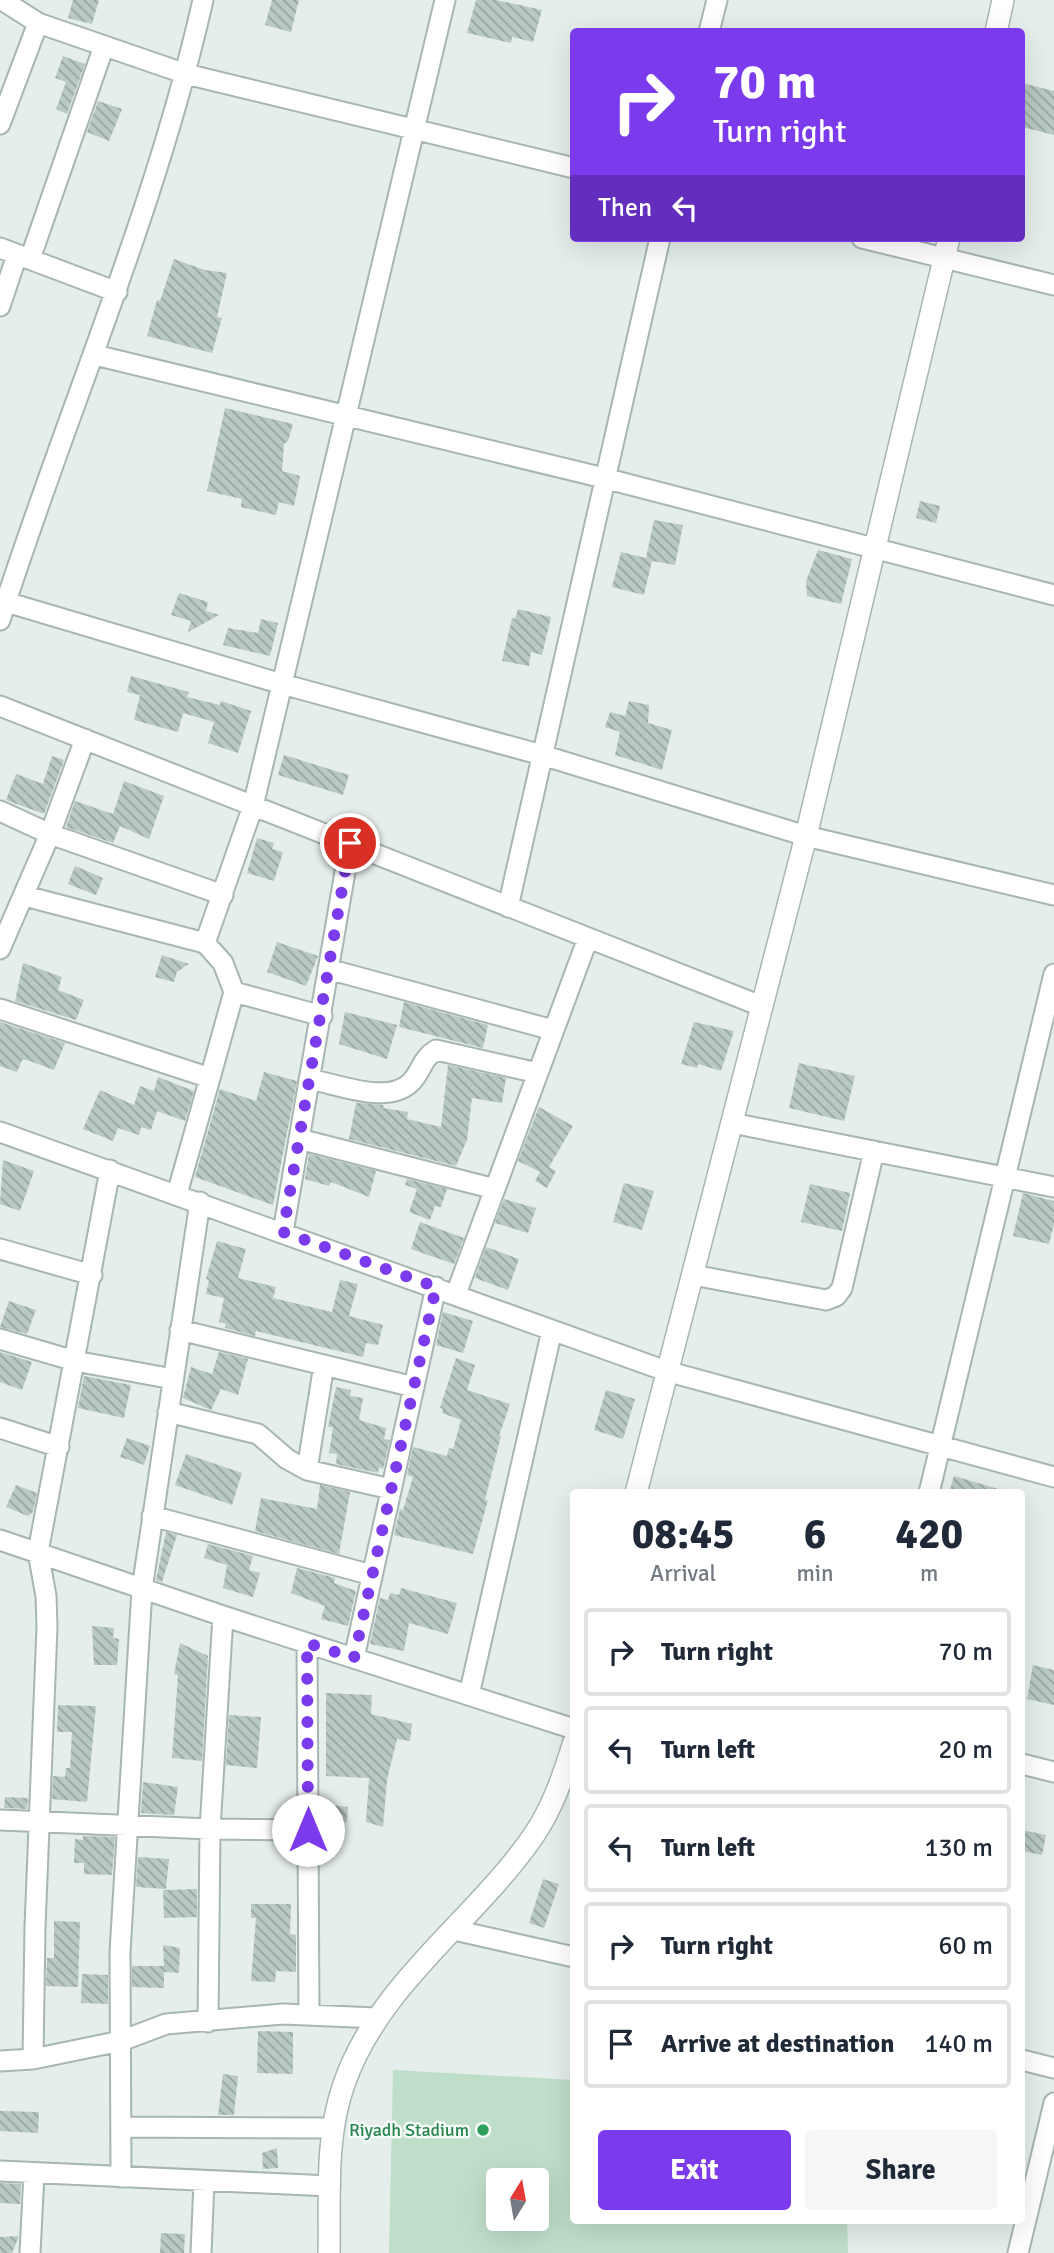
<!DOCTYPE html>
<style>
body{margin:0;font-family:Signika,sans-serif;background:#f6f6f7;color:#1f2937;height:100vh;display:flex;flex-direction:column;font-size:26px;white-space:nowrap}
*{box-sizing:border-box;margin:0}
p{font-size:23px;color:#747a83}
.icon{flex:none;width:38px;height:38px;fill:none;stroke:currentColor;stroke-width:2;stroke-linecap:round;stroke-linejoin:round}
.map{position:relative;flex:1;overflow:hidden}
.sheet{position:absolute;left:570px;top:1489px;width:455px;height:735px;display:flex;flex-direction:column;background:#fff;border-radius:7px;box-shadow:0 7px 28px #0002}
.sheet>*{flex:none}
.top-card{position:absolute;left:570px;top:28px;width:455px;height:214px;border-radius:7px;box-shadow:0 7px 28px #0002;background:#7c3aed;color:#fff;overflow:hidden}
.needle{width:46px;rotate:11deg}
.controls{position:absolute;left:486px;top:2168px;display:grid;gap:14px}
.controls a{display:grid;place-items:center;width:63px;height:63px;border-radius:7px;background:#fff;box-shadow:0 7px 28px #0002;font-size:35px}
.pin{position:absolute;display:grid;place-items:center;width:60px;height:60px;color:#fff;margin:-30px;border:4px solid #fff;border-radius:50%;box-shadow:0 2px 7px #0007}
.me{position:absolute;width:77px;margin:-38px;rotate:0deg;stroke-linejoin:round;filter:drop-shadow(0 0 5px #0008)}
.turn{display:flex;align-items:center;gap:24px;height:147px;padding:0 28px;font-size:32px}
.turn .icon{width:91px;height:91px;stroke-width:2.5}
.turn b{display:block;font-size:49px;line-height:60px}
.then{display:flex;align-items:center;height:66px;padding:0 28px;background:#0003;gap:14px;font-size:26px}
.eta{display:flex;justify-content:space-evenly;align-items:center;height:119px;text-align:center}
.eta b{font-size:42px;font-weight:700;line-height:49px}
.action{display:flex;gap:14px;margin-top:auto;padding:14px 28px}
.action a{flex:1;height:80px;border-radius:7px;background:#7c3aed;color:#fff;font-size:28px;font-weight:700;line-height:80px;text-align:center}
.action a+a{background:#f6f6f7;color:#1f2937}
ul{padding:0;list-style:none}
li{display:flex;align-items:center;gap:21px;height:88px;margin:0 14px 10px;padding:0 14px;border:4px solid #e0e1e3;border-radius:7px}
li div{flex:1}
li b{display:block;font-size:26px}
li em{font-style:normal}
.map>svg:first-child{display:block}
.pitch{fill:#bfdec9;fill-rule:evenodd}
.building{fill:url(#building-back-hatch)}
.lines{fill:none;stroke-linecap:round;stroke-linejoin:round}
.minor-casing{stroke:#a7b6b2;stroke-width:23}
.tertiary-casing{stroke:#a7b6b2;stroke-width:24}
.minor{stroke:#fff;stroke-width:19}
.tertiary{stroke:#fff;stroke-width:21}
.route{stroke:#7c3aed;stroke-width:12;stroke-dasharray:0 21.6}
.leisure-dot{fill:#2e9e5b;stroke:#f6faf8;stroke-width:2.5}
.labels{text-anchor:middle;stroke-width:5;stroke-linejoin:round;paint-order:stroke}
.leisure-label{font-size:18px;fill:#27864d;stroke:#f6faf8;text-anchor:end}
</style>
<div class="map">
<svg width="1054" height="2253" viewBox="0 0 1054 2253">
<defs>
<pattern id="building-back-hatch" width="6" height="6" patternUnits="userSpaceOnUse" patternTransform="scale(1.75)"><rect width="6" height="6" fill="#bac9c4"/><path d="M-1 5l2 2M0 0l6 6M5-1l2 2" fill="none" stroke="#97a5a0"/></pattern>
</defs>
<rect width="100%" height="100%" fill="#e5eeea"/>
<!-- pitch -->
<path class="pitch" d="M393,2070L574,2080V2221H847L848,2253H389ZM499,2180H537V2219H499Z"/>
<!-- building -->
<path class="building" d="M73,0H99L92,24L68,18Z
M272,0H299L291,32L265,25Z
M476,0H496L542,10L533,42L512,37L511,43L467,33Z
M63,56L85,64L67,114L56,109L66,82L55,78Z
M1022,83L1054,91V135L1022,127Z
M98,101L122,109L109,141L87,132Z
M174,259L205,270L227,273L217,317L222,318L212,353L147,336L157,300L160,301Z
M225,408L293,424L288,441L284,444L282,471L300,476L294,506L279,502L276,515L241,507L242,499L207,491Z
M920,501L940,506L936,523L916,518Z
M654,520L683,525L675,565L652,561L644,595L612,587L621,552L646,558Z
M818,550L852,559L841,604L807,596L806,581Z
M179,593L208,602L206,611L219,615L188,632L191,621L171,615Z
M518,609L551,617L542,655L531,652L529,666L502,661L512,618L515,619Z
M261,619L278,623L270,656L223,645L228,628L258,633Z
M131,676L189,692L187,697L220,705L221,701L251,711L238,753L208,743L214,722L183,713L178,732L134,720L140,695L127,692Z
M629,701L649,705L648,723L672,730L662,770L615,755L620,732L605,727L610,712L625,716Z
M284,755L349,775L343,795L278,775Z
M52,756L64,760L44,814L6,800L16,774L43,784Z
M124,781L164,796L149,839L120,826L113,843L66,827L75,801L113,814Z
M257,838L274,843L272,849L283,852L274,881L247,873Z
M75,866L103,878L96,895L68,884Z
M277,942L318,956L306,986L267,972Z
M162,955L189,964L177,972L174,982L155,977Z
M23,963L62,977L58,990L84,1000L76,1020L15,1001Z
M404,1002L488,1025L483,1048L399,1027Z
M345,1012L397,1025L387,1059L339,1044Z
M0,1022L65,1043L54,1070L27,1060H22L17,1072L0,1066Z
M694,1022L734,1031L721,1071L698,1064L697,1068L681,1064Z
M799,1063L855,1076L844,1121L789,1108Z
M448,1065L506,1078L502,1103L472,1098L467,1140L456,1166L349,1139L356,1103L384,1105L383,1108L408,1112L407,1119L441,1127Z
M264,1072L297,1081L273,1205L195,1177L220,1089L256,1101Z
M158,1077L194,1091L185,1121L157,1111L151,1130L141,1127L139,1135L118,1128L113,1141L83,1129L100,1090L134,1105L140,1086L154,1091Z
M539,1107L573,1126L549,1167L556,1171L547,1188L535,1181L540,1172L518,1161Z
M309,1154L376,1171L369,1197L331,1182L329,1186L305,1179Z
M3,1160L34,1171L20,1211L0,1204Z
M407,1179L447,1189L441,1207L435,1206L430,1220L409,1212L417,1189L405,1185Z
M624,1183L654,1191L642,1230L613,1222Z
M810,1184L850,1193L842,1231L801,1222Z
M1023,1193L1054,1201V1224L1049,1244L1013,1236Z
M504,1199L536,1208L528,1233L495,1223Z
M420,1222L464,1238L454,1264L411,1249Z
M217,1241L246,1249L238,1278L276,1287L273,1298L332,1312L340,1280L358,1284L349,1316L383,1325L378,1345L366,1343L363,1357L256,1331L255,1336L225,1328L226,1324L219,1322L224,1298L206,1294L209,1280L206,1279Z
M486,1247L519,1259L508,1290L475,1278Z
M9,1301L36,1310L27,1334L0,1327Z
M443,1312L473,1321L463,1353L436,1345Z
M0,1352L32,1362L22,1390L0,1382Z
M219,1352L248,1359L238,1395L221,1389L211,1410L183,1398L191,1367L212,1374Z
M456,1358L475,1365L467,1390L510,1404L499,1436H501L485,1500H488L473,1554L394,1535L400,1509L403,1510L413,1477L407,1475L413,1447L447,1456L449,1448L453,1449L461,1420L442,1413L443,1409L440,1408Z
M84,1376L131,1385L124,1418L78,1408Z
M336,1387L351,1390L350,1396L363,1398L359,1420L386,1428L384,1439L390,1440L383,1469L379,1467L378,1473L336,1464L337,1454L329,1453L333,1427H328Z
M606,1390L635,1399L623,1439L594,1430Z
M127,1438L150,1446L144,1465L120,1457Z
M186,1454L242,1473L232,1505L175,1485Z
M954,1476L998,1489L997,1493H949Z
M16,1485L37,1493L33,1512L28,1516L6,1507Z
M320,1485L350,1492L339,1554L255,1531L261,1498L317,1509Z
M166,1532L177,1535L162,1582L156,1580Z
M208,1544L253,1556L249,1570L260,1573L253,1597L223,1588L227,1565L204,1558Z
M297,1568L335,1578L334,1583L356,1591L348,1626L321,1619L325,1606L291,1593Z
M401,1588L457,1603L448,1634L409,1623L404,1651L370,1644L380,1598L388,1600L390,1593L399,1595Z
M92,1626L114,1628L113,1638L119,1639L117,1665H94Z
M180,1643L208,1656L202,1761L172,1758L178,1675L174,1674Z
M1033,1665L1054,1670V1705L1027,1699Z
M326,1693L372,1695L371,1714L412,1724L410,1741L397,1739L387,1780L383,1827L366,1822L369,1778L326,1776Z
M58,1705L96,1706L87,1802L52,1799L53,1776L65,1777L66,1768H70L72,1732H57Z
M229,1715L261,1717L257,1768L226,1765Z
M143,1782L178,1787L174,1815L141,1813Z
M5,1797L28,1798L27,1809L4,1808Z
M324,1804L348,1807L347,1822H341L339,1839L324,1838Z
M1022,1830L1046,1835L1042,1855L1022,1851Z
M83,1836L115,1837L112,1875L84,1874V1863H74L75,1839L83,1840Z
M138,1857L169,1859L166,1889L136,1887Z
M543,1879L559,1884L544,1928L529,1923Z
M197,1889V1917L164,1918L163,1890Z
M251,1904H291L290,1934L296,1935V1972L276,1971L275,1982L251,1981L256,1918H251Z
M54,1921L80,1922L78,1987L46,1986L47,1958H54Z
M163,1945L180,1948L179,1973L164,1972V1988L132,1987V1966H164Z
M82,1974L108,1975V2004L81,2003Z
M258,2031L293,2032V2074L257,2073Z
M223,2074L238,2076L234,2115H218Z
M0,2111L39,2112L38,2133L0,2131Z
M277,2148L278,2168L263,2169L262,2153Z
M0,2183L21,2184L20,2204L0,2203Z
M161,2233L185,2234L184,2253H160Z
M19,2236L12,2253H0V2237Z"/>
<g class="lines">
<defs>
<path id="minor" d="M2,0L38,23L186,74L574,168
M709,32L717,0
M0,124L38,23
M862,238L1054,285
M0,248L117,292
M30,259L104,46
M0,306L17,255
M95,355L604,478L1054,595
M6,602L282,684L542,755L806,836L1054,895
M0,620C66,413 155,213 203,0
M0,706L761,1006
M0,811L50,834L223,895
M25,896L205,943L223,963L234,992L322,1016
M508,907L660,238
M205,943L253,806L445,0
M0,949L50,834L85,739
M328,969L553,1030
M0,1009L210,1078L234,992
M309,1079C337,1084 387,1105 410,1083C422,1072 421,1059 436,1050L538,1073
M732,1123L1054,1187
M0,1132L666,1371L1054,1477
M299,1139L495,1189
M110,1170L38,1552L46,1596L47,1627L35,1927L33,2059L121,2041L166,2024L283,2014L377,2018
M177,1194L210,1078
M283,1232L350,843
M0,1249L92,1275
M693,1275L826,1300L836,1296L842,1288L874,1151
M456,1294L588,938
M180,1330L414,1387
M0,1339L75,1361L173,1379
M168,1412L258,1434L287,1459L307,1470L391,1489
M0,1428L59,1447
M307,1470L324,1365
M929,1493L1054,974
M152,1516L372,1575
M0,1540L223,1616L574,1729
M307,1643L309,2015
M354,1658L436,1287
M469,1695L552,1330
M1022,1764L1054,1772
M0,1820L210,1829L308,1830
M454,1930L574,1957
M208,2022L210,1829L223,1616
M1022,2060L1054,2068
M0,2061L33,2059
M121,2127L332,2128
M0,2171L330,2186
M121,2177L120,1952L142,1589L200,1202
M30,2253L34,2173
M201,2253L204,2181
M1018,2253L1054,2103"/>
<path id="tertiary" d="M996,32L1003,0
M636,1493L806,836L949,238
M329,2253C330,2197 325,2137 344,2084C379,1983 475,1921 534,1835C553,1807 564,1774 574,1742"/>
</defs>
<!-- minor casing -->
<use href="#minor" class="minor-casing"/>
<!-- tertiary casing -->
<use href="#tertiary" class="tertiary-casing"/>
<!-- minor -->
<use href="#minor" class="minor"/>
<!-- tertiary -->
<use href="#tertiary" class="tertiary"/>
</g>
<g class="lines">
<!-- route -->
<path class="route" d="M308,1830L307,1643L354,1658L436,1287L283,1232L350,843"/>
</g>
<!-- markers -->
<circle class="leisure-dot" cx="483" cy="2130" r="7"/>
<g class="labels">
<!-- leisure labels -->
<g class="leisure-label">
<text x="469" y="2136">Riyadh Stadium</text>
</g>
</g>
</svg>
<div class="controls">
<a><svg class="needle" viewBox="-14 -14 28 28"><path d="M0-13l5 13h-10z" fill="#e53935"/><path d="M0 13l5-13h-10z" fill="#747a83"/></svg></a>
</div>
<div class="pin" style="left:350px;top:843px;background:#d93025"><svg class="icon" aria-label="arrive" viewBox="0 0 24 24"><path d="M6 21V4h12l-3 4 3 4H6"/></svg></div>
<svg class="me" style="left:308px;top:1830px" viewBox="-20 -20 40 40"><circle r="19" fill="#fff"/><path d="M0-13L10 11 0 6-10 11z" fill="#7c3aed"/></svg>
<div class="top-card">
<div class="turn"><svg class="icon" aria-label="right" viewBox="0 0 24 24"><path d="M7 20v-9h11M14 6l5 5-5 5"/></svg><div><b>70 m</b>Turn right</div></div>
<div class="then">Then<svg class="icon" aria-label="left" viewBox="0 0 24 24"><path d="M17 20v-9H6M10 6l-5 5 5 5"/></svg></div>
</div>
<section class="sheet">
<div class="eta">
<div><b>08:45</b><p>Arrival</p></div>
<div><b>6</b><p>min</p></div>
<div><b>420</b><p>m</p></div>
</div>
<ul>
<li><svg class="icon" aria-label="right" viewBox="0 0 24 24"><path d="M7 20v-9h11M14 6l5 5-5 5"/></svg><div><b>Turn right</b></div><em>70 m</em></li>
<li><svg class="icon" aria-label="left" viewBox="0 0 24 24"><path d="M17 20v-9H6M10 6l-5 5 5 5"/></svg><div><b>Turn left</b></div><em>20 m</em></li>
<li><svg class="icon" aria-label="left" viewBox="0 0 24 24"><path d="M17 20v-9H6M10 6l-5 5 5 5"/></svg><div><b>Turn left</b></div><em>130 m</em></li>
<li><svg class="icon" aria-label="right" viewBox="0 0 24 24"><path d="M7 20v-9h11M14 6l5 5-5 5"/></svg><div><b>Turn right</b></div><em>60 m</em></li>
<li><svg class="icon" aria-label="arrive" viewBox="0 0 24 24"><path d="M6 21V4h12l-3 4 3 4H6"/></svg><div><b>Arrive at destination</b></div><em>140 m</em></li>
</ul>
<div class="action"><a>Exit</a><a>Share</a></div>
</section>
</div>
